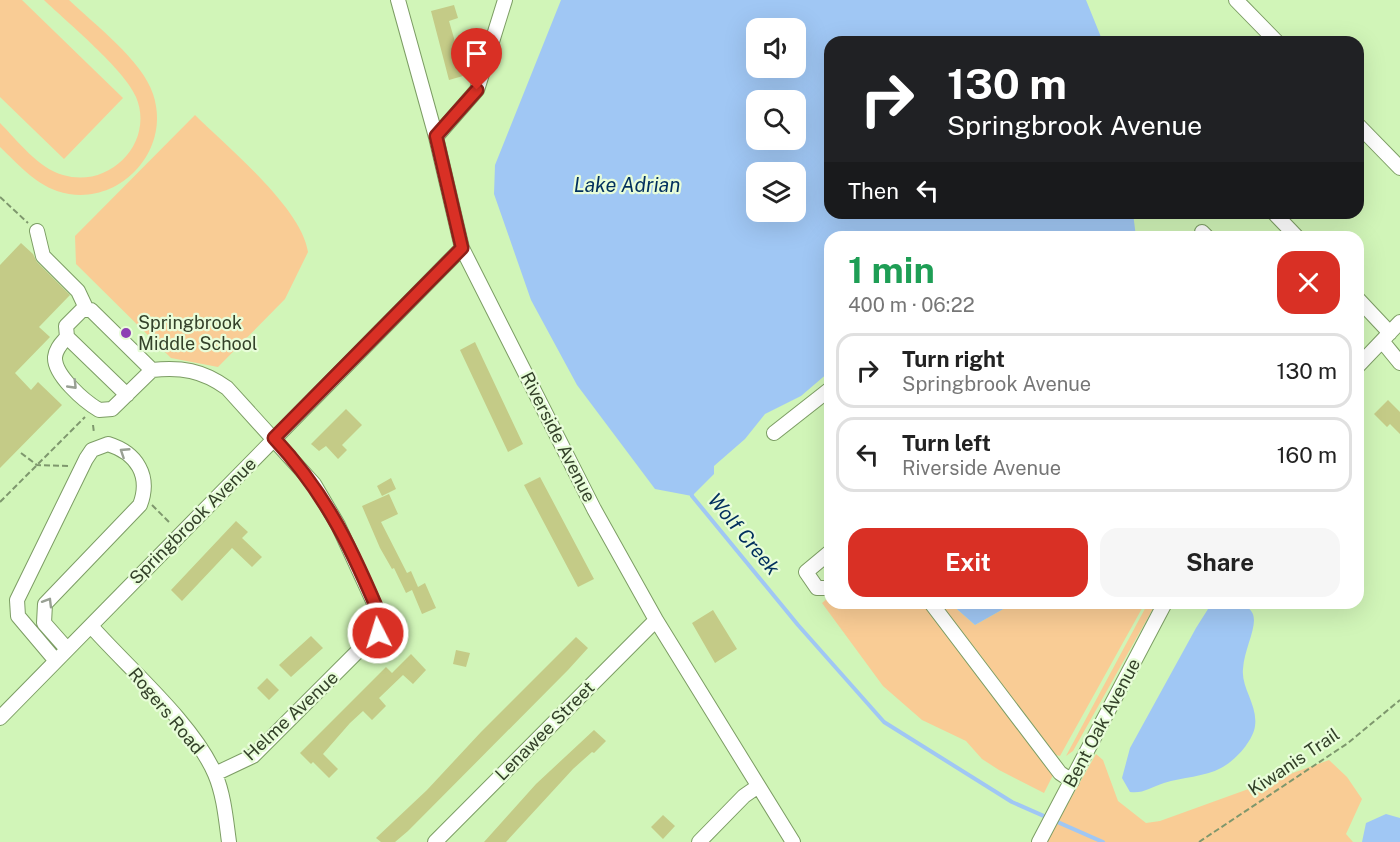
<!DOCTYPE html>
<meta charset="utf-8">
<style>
body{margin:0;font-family:"Public Sans",sans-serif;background:#f6f6f6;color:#222;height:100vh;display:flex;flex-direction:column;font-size:22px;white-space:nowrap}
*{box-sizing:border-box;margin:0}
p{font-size:20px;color:#767676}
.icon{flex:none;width:33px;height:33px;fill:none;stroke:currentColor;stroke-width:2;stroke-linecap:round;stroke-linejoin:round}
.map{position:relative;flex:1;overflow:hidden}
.sheet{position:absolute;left:824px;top:231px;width:540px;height:378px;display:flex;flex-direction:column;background:#fff;border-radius:18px;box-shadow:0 6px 24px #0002}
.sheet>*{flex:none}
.top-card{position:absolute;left:824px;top:36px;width:540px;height:183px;border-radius:18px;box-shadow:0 6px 24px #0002;background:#202124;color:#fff;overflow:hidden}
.buttons{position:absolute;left:746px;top:18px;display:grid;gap:12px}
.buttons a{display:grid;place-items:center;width:60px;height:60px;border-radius:12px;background:#fff;box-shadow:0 6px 24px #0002;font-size:30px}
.pin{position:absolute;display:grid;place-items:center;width:51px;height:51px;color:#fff;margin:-62px -26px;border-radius:50% 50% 50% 0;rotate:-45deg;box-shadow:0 0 6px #0007}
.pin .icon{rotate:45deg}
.me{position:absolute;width:66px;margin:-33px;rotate:355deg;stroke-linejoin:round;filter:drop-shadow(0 0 4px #0008)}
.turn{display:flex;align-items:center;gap:21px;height:126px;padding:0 24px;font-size:27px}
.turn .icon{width:78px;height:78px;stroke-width:2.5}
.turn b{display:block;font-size:42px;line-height:51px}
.then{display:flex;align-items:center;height:57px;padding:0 24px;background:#0003;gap:12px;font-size:22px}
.round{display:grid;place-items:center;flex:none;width:63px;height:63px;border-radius:18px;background:#f6f6f6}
.head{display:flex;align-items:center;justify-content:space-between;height:102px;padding:0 24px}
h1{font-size:36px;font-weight:700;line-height:45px;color:#1e9e55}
.action{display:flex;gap:12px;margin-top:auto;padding:12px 24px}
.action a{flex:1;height:69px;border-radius:18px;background:#d93025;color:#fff;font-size:24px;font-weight:700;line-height:69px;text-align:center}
.action a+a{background:#f6f6f6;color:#222}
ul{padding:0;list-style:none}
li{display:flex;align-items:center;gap:18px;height:75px;margin:0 12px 9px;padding:0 12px;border:3px solid #e0e0e0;border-radius:18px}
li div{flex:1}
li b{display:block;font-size:22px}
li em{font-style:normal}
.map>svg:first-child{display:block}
.green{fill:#f9cc95}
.water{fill:#a0c7f4;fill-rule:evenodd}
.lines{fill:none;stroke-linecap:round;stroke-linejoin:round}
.stream{stroke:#a0c7f4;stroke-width:4}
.building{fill:#c4cb87}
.minor-casing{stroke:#7c9d64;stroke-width:16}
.path{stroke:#7e976d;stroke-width:2;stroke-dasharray:6 3;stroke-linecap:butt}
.minor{stroke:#fff;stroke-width:14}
.oneway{stroke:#99a094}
.route-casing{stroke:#8d1f18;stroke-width:15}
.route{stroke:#d93025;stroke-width:10}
.poi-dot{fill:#8d41b3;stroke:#e8fdd9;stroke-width:2}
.labels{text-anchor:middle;stroke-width:4.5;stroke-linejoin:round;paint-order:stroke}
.poi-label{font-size:18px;fill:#334129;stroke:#e8fdd9;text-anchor:start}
.street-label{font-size:18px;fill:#334129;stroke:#e8fdd9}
.water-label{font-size:20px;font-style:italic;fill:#002f5d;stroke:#e8fdd9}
</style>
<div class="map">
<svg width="1400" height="842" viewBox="0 0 1400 842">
<rect width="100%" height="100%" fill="#d1f5b8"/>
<!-- green -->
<path class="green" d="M0,0H22L123,98L64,159L0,97Z
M44,0H69C95,25 142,60 153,94C173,153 115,211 57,191C34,183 17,163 0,147V123C18,141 38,168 63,175C110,189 155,142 136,97C125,70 67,22 44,0Z
M195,115C226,146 302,208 308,252L285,299L218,367L171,358L76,264L75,236Z
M829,597L830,603H923L1054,773L1044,793L999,770L982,759L966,741L922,720L883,686L822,603Z
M935,603H950L975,625L1014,603H1145L1060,756L1052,754L975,648Z
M1148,603L1155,605L1073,751L1066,756Z
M1096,754L1103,760L1118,801L1146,823L1160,821L1329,760L1347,777L1362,799L1346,834L1353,842H1046Z"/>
<!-- water -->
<path class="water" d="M561,0H1086L1103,42H830V213H1133L1136,237H830L829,372L801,396L765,414L745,439L714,466V474L692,496L655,489L577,385L531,300L494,194L495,165ZM756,28H795V68H756ZM756,100H795V140H756ZM756,172H795V212H756Z
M950,603H1014L975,625Z
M1224,603C1276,603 1245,637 1243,669C1241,688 1258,705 1255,726C1253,741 1235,761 1221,768C1205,777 1182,777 1164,783C1151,787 1143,794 1130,792L1122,778L1130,748L1196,628L1208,609Z
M1386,814L1400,818V842H1362L1366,823Z"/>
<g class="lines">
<!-- stream -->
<path class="stream" d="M691,491L692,496L798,625L884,722L1012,802L1103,842"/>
</g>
<!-- building -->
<path class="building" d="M454,5L458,18L449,21L456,45L458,44L460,49L467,47L470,58L464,59L465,65L460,66L463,76L449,80L431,11Z
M21,243L33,254L37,262L70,295L39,327L50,337L15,373L31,390L38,382L62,405L0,468V265Z
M475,342L523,444L508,452L460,350Z
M1388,400L1400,412V434L1390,424L1387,427L1374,414Z
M346,409L362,425L342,445L347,450L338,459L326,446L319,451L311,444Z
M540,477L594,579L578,587L524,485Z
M391,478L396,489L382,496L377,486Z
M389,494L398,514L381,522L407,573L411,571L418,587L425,583L436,608L422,614L412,590L406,593L394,568L392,569L380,548L362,506Z
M236,521L248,532L242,538L262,557L252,567L232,548L182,601L171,590Z
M713,610L737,649L715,663L692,623Z
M311,636L323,648L291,677L279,665Z
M576,637L588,648L568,670L408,831L395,842H381L376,838L427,790L481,732Z
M456,650L470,653L466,667L453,664Z
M411,654L426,670L413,684L403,675L379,698L386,706L372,720L363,711L350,723L323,754L338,769L329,778L313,762L311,764L300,753L386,667L392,673Z
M267,678L279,690L269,700L257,688Z
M594,730L606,741L594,753L592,752L573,769L506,842H484L536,784Z
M663,815L675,826L663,839L651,827Z"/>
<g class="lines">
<defs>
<path id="minor" d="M398,0L436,137L462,248L594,509L656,620L793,842
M1236,0L1277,42
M1358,125L1400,168
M436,137L477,90L505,0
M1274,213L1297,237
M37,231L43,256L78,291L86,308
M1202,232L1207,237
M1358,299L1390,333
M67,337C62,343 56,348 55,357C54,375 84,401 99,410L112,409L152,370C181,367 202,370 227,388L314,484L338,525L384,625L253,756L215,774
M1382,341L1400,363
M1358,366L1400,322
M127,395L67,337L66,326L82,310H91L152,370
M774,433L830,389
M830,552L806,572L817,588H830
M931,603L1060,773L1072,781
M91,626C128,668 193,723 215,774C224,795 226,820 229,842
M56,661L18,616L17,600L86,459L92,450L108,444C137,453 151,476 140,505L45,604L44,623L67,649
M0,718L462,248
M435,842L656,620
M699,842L744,796L757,787
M1039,842L1165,603"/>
</defs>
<!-- minor casing -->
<use href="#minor" class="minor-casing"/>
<!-- path -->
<path class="path" d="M0,197L28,223
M93,425L94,433
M21,453L37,465L68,466
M0,502L85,417
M152,505L170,523
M1199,842L1348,743L1400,700"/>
<!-- minor -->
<use href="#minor" class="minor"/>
</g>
<!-- one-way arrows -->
<defs><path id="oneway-chevron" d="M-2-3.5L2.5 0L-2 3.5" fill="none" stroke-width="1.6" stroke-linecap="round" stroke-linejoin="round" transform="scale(1.5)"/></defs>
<g class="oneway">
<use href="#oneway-chevron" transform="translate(73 385) rotate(46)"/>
<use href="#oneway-chevron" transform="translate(124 452) rotate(-147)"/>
<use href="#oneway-chevron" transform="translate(48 602) rotate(-59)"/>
</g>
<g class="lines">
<defs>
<path id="route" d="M378,633L384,625C354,553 328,496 274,438L462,248L436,136L477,90"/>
</defs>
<!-- route casing -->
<use href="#route" class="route-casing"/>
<!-- route -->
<use href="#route" class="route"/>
</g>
<!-- markers -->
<circle class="poi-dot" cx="126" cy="333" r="6"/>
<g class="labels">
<!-- poi labels -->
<g class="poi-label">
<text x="138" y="329">Springbrook<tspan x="138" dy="21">Middle School</tspan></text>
</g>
<!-- street labels -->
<g class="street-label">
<text transform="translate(558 437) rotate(63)" y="6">Riverside Avenue</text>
<text transform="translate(193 521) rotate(-45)" y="6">Springbrook Avenue</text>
<text transform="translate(166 711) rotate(50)" y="6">Rogers Road</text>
<text transform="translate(291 716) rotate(-43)" y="6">Helme Avenue</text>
<text transform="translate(1102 723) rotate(-62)" y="6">Bent Oak Avenue</text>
<text transform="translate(545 731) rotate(-45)" y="6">Lenawee Street</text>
<text transform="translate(1294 762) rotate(-34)" y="6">Kiwanis Trail</text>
</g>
<!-- water labels -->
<g class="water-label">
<text x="627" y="192">Lake Adrian</text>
<text transform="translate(744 534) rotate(50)" y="7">Wolf Creek</text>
</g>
</g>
</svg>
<div class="buttons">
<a><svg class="icon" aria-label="sound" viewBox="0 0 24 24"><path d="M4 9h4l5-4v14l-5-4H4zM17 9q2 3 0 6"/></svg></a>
<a><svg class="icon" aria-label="search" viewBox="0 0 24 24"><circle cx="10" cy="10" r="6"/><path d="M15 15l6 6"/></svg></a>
<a><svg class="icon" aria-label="layers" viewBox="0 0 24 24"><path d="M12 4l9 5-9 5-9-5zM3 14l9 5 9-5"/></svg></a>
</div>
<div class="pin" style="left:477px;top:90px;background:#d93025"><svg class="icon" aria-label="arrive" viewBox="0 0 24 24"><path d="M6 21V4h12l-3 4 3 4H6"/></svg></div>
<svg class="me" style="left:378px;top:633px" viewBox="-20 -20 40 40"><circle r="17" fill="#d93025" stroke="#fff" stroke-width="3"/><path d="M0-11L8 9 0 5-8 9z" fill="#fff"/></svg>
<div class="top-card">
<div class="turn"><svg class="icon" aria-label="right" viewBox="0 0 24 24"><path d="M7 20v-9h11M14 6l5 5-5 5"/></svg><div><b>130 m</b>Springbrook Avenue</div></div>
<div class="then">Then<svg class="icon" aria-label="left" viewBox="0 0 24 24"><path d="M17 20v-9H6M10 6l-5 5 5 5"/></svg></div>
</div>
<section class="sheet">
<div class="head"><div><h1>1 min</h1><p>400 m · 06:22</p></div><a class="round" style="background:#d93025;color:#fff"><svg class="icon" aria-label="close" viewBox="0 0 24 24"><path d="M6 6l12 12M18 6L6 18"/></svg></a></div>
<ul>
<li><svg class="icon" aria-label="right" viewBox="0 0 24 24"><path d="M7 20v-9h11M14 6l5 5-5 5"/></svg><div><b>Turn right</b><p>Springbrook Avenue</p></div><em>130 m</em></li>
<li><svg class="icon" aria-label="left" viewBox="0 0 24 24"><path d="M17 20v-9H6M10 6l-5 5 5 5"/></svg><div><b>Turn left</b><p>Riverside Avenue</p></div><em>160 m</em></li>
</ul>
<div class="action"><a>Exit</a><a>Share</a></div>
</section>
</div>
